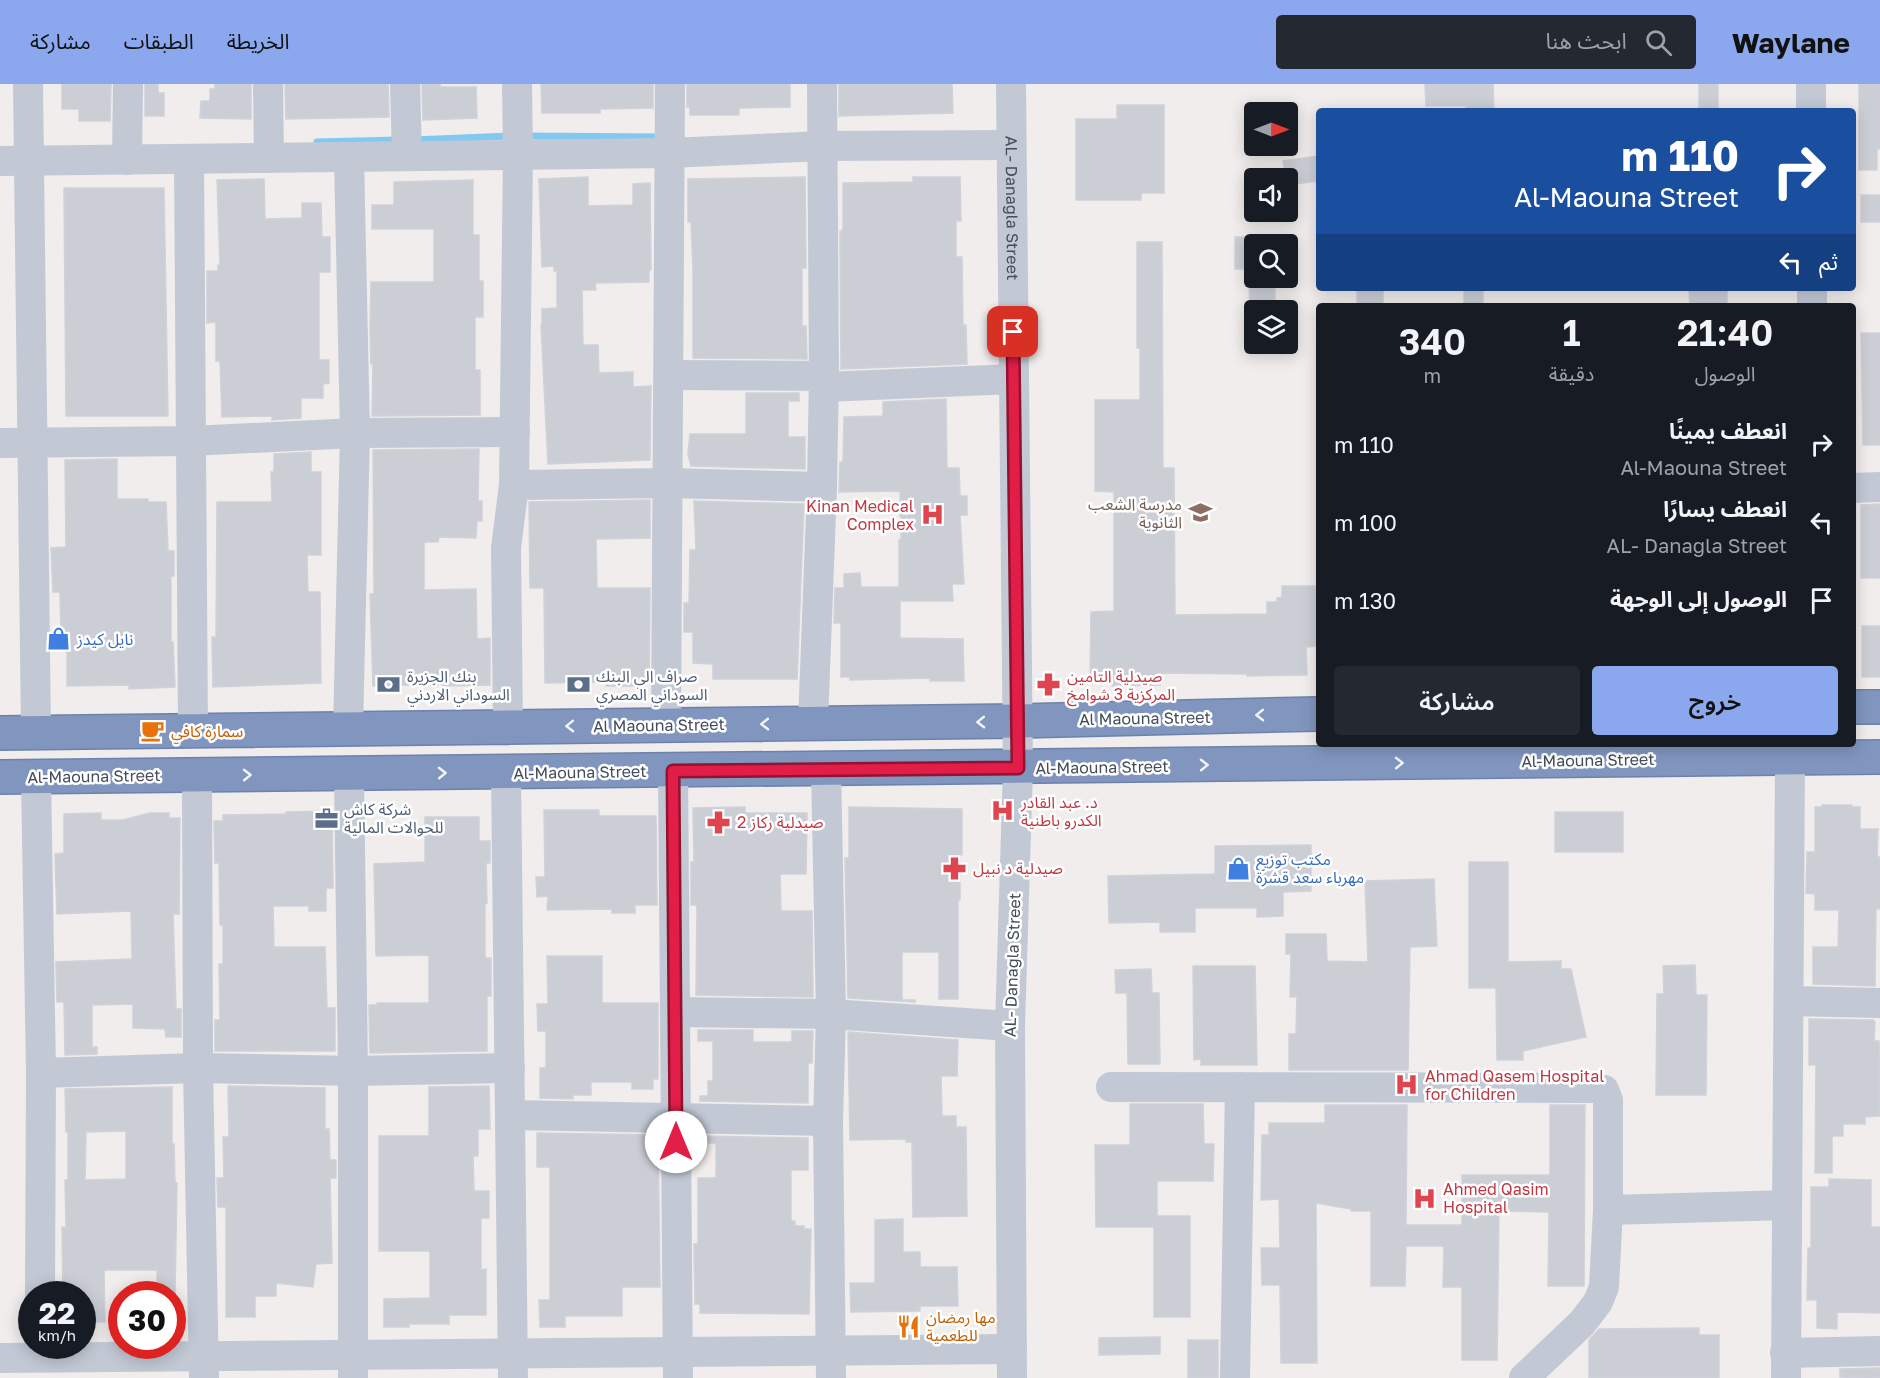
<!DOCTYPE html>
<html lang="ar">
<meta charset="utf-8">
<style>
body{margin:0;font-family:"Golos Text","Noto Sans Arabic",sans-serif;background:#242831;color:#f1f3f6;direction:rtl;height:100vh;display:flex;flex-direction:column;font-size:22px;white-space:nowrap}
*{box-sizing:border-box;margin:0}
p{font-size:20px;color:#9ea1a6}
.icon{flex:none;width:33px;height:33px;fill:none;stroke:currentColor;stroke-width:2;stroke-linecap:round;stroke-linejoin:round}
.map{position:relative;flex:1;overflow:hidden;direction:ltr}
.drawer{position:absolute;left:1316px;top:219px;width:540px;height:444px;display:flex;flex-direction:column;background:#171b24;border-radius:6px;box-shadow:0 3px 15px #0003;direction:rtl}
.drawer>*{flex:none}
.hud{position:absolute;left:1316px;top:24px;width:540px;height:183px;border-radius:6px;box-shadow:0 3px 15px #0003;direction:rtl;background:#1a4fa0;color:#fff;overflow:hidden}
.needle{width:39px;rotate:90deg}
.tools{position:absolute;left:1244px;top:18px;display:grid;gap:12px}
.tools a{display:grid;place-items:center;width:54px;height:54px;border-radius:6px;background:#171b24;box-shadow:0 3px 15px #0003;font-size:30px}
.speed{position:absolute;left:18px;top:1197px;display:flex;gap:12px;font-size:30px;font-weight:700;text-align:center}
.speed>*{display:grid;place-content:center;width:78px;height:78px;border-radius:50%;background:#171b24;box-shadow:0 3px 15px #0003;line-height:1}
.speed small{font-size:15px;font-weight:400}
.speed .limit{border:9px solid #d22;background:#fff;color:#111}
.pin{position:absolute;display:grid;place-items:center;width:51px;height:51px;color:#fff;margin:-26px;border-radius:12px;box-shadow:0 3px 9px #0006}
.me{position:absolute;width:66px;margin:-33px;rotate:0deg;stroke-linejoin:round;filter:drop-shadow(0 0 4px #0008)}
.turn{display:flex;align-items:center;gap:21px;height:126px;padding:0 18px;font-size:27px}
.turn .icon{width:78px;height:78px;stroke-width:2.5}
.turn b{display:block;font-size:42px;line-height:51px}
.then{display:flex;align-items:center;height:57px;padding:0 18px;background:#0003;gap:12px;font-size:22px}
.eta{display:flex;justify-content:space-evenly;align-items:center;height:102px;text-align:center}
.eta b{font-size:36px;font-weight:600;line-height:42px}
.primary-button{display:flex;gap:12px;margin-top:auto;padding:12px 18px}
.primary-button a{flex:1;height:69px;border-radius:6px;background:#8ba8ef;color:#111;font-size:24px;font-weight:600;line-height:69px;text-align:center}
.primary-button a+a{background:#242831;color:#f1f3f6}
ul{padding:0;list-style:none}
li{display:flex;align-items:center;gap:18px;height:78px;padding:0 18px}
li div{flex:1}
li b{display:block;font-size:22px}
li em{font-style:normal}
header{display:flex;align-items:center;gap:36px;box-sizing:border-box;height:84px;padding:0 30px;background:#8ba8ef;color:#111}
header strong{font-size:28px}
nav{display:flex;gap:33px;margin-inline-start:auto;font-size:21px}
.search{width:420px;height:54px;background:#242831;display:flex;align-items:center;gap:15px;box-sizing:border-box;padding:0 21px;border-radius:6px;color:#9ea1a6;font-size:22px}
.map>svg:first-child{display:block}
.lines{fill:none;stroke-linecap:round;stroke-linejoin:round}
.stream{stroke:#82c8f0;stroke-width:7}
.building{fill:#cbced5;stroke:#d0d1d9;stroke-width:1.5;fill-rule:evenodd}
.highway-casing{stroke:#6d81ab;stroke-width:36}
.minor{stroke:#c2c9d5;stroke-width:30}
.highway{stroke:#8196bf;stroke-width:33}
.oneway{stroke:#f2f4f9}
.route-casing{stroke:#92132f;stroke-width:15}
.route{stroke:#e11d48;stroke-width:10}
.labels{text-anchor:middle;stroke-width:5;stroke-linejoin:round;paint-order:stroke}
.street-label{font-size:16px;fill:#444d5b;stroke:#fff}
.education-label{font-size:16px;fill:#785e54;stroke:#fff;text-anchor:end}
.health-label{font-size:16px;fill:#be3a42;stroke:#fff;text-anchor:start}
.shop-label{font-size:16px;fill:#366cbe;stroke:#fff;text-anchor:start}
.service-label{font-size:16px;fill:#4e5e75;stroke:#fff;text-anchor:start}
.food-label{font-size:16px;fill:#c56008;stroke:#fff;text-anchor:start}
</style>
<header>
<strong>Waylane</strong>
<div class="search"><svg class="icon" aria-label="search" viewBox="0 0 24 24"><circle cx="10" cy="10" r="6"/><path d="M15 15l6 6"/></svg>ابحث هنا</div>
<nav><a>الخريطة</a><a>الطبقات</a><a>مشاركة</a></nav>
</header>
<div class="map">
<svg width="1880" height="1294" viewBox="0 0 1880 1294">
<rect width="100%" height="100%" fill="#f0edec"/>
<g class="lines">
<!-- stream -->
<path class="stream" d="M524,52L663,53
M413,56L510,52
M317,58L399,56"/>
</g>
<!-- building -->
<path class="building" d="M62,0H111L110,37H79V25H62Z
M145,0H158V9H164V32H145Z
M215,0H251V35L200,34L201,17H210V5H215Z
M285,0H388L389,33L286,35Z
M422,0H440V3H476L477,34L423,36Z
M541,0H653V24L600,25V29H542Z
M687,0H790V23L739,24V31H690V23H687Z
M839,0H952L953,29L839,32Z
M1425,0H1493L1494,27H1466V22H1426Z
M1699,0H1718V27H1699Z
M1859,0H1880V65H1877V86H1859Z
M1117,21H1164V109H1141V116H1076V35H1117Z
M1318,72V97L1287,101L1283,77Z
M588,93V122L633,121V100L650,99L651,186H649V198L595,199L596,206H582L583,261H598L599,289L633,288V303L651,302L650,376L548,380L541,241H542V225L557,224V187H554V182L542,183L539,95Z
M805,93L806,184H802V242H806L807,275L693,274V186L691,138H688V95Z
M913,93H960L961,137H956V173H962L963,241H966L967,280L841,285L840,147H842L843,143V99L913,98Z
M264,95L265,135L302,134V119H321L322,153H330V188H319V276H329V299L323,300V314H301V334L272,336V332L222,333L220,277H216V238L207,239V187H218V181H220L217,96Z
M473,96V151H479V197H483V233H475V286H480V331L372,332L373,280H371L370,244L371,198H434V145H372V121H394V98Z
M64,104H164L168,332H66Z
M1861,111H1880V138H1861Z
M1235,153H1275V160H1254V194H1275V226H1254V237H1250L1249,185H1235Z
M1137,158H1162L1163,384H1174L1175,531L1267,530V518H1277V514L1282,513V502H1318V562L1306,563L1307,591L1247,592V590L1160,589V601L1112,602L1111,594H1090L1091,528L1114,527V408L1095,407V316H1140V264H1137Z
M1357,204H1383V222H1357Z
M1464,204H1483V222H1464Z
M1689,204H1727V222H1690Z
M1861,249H1880V361H1863Z
M746,309H799V317H788V353H805V385L691,382L688,370L690,350H746Z
M946,315L947,384H959L960,412H967V431H960L964,500H952L953,517H900V554L963,555L964,597H930V594L850,596V593H841V539H834L835,504H844V490L860,489L861,503H899V456H901L900,407L839,408L840,378H843L844,333L883,332V318Z
M479,365L478,417H482V437H477L476,454L439,453L438,458H424V506L476,505L477,555L490,554V601L443,602V600L373,602L370,510H374L373,366Z
M311,368V388H321V471H307L308,508H320L321,599L213,603L212,553H216L217,418H272L271,388H274V370Z
M117,375V415H148V418H166L168,467H174V492H171V558H173L175,603L129,605V601L67,602V550H61L60,508H53L51,464L66,463L65,376Z
M650,416V454L596,455L597,504H650L649,598H645V602H606V598L545,599L544,504H530L529,418Z
M694,417L804,420L797,595H713V580L693,579V548H684V519H689L690,466H696Z
M1880,420V494H1861V421Z
M1862,542H1880V593H1862Z
M1822,721H1852V723H1860V745H1878L1877,773H1880V825H1876L1875,902L1813,900V863H1838L1839,826H1815V810L1806,809L1807,768H1815V723H1822Z
M745,723V729H807L806,790H780L781,827H812L813,913L696,911L697,824L696,821H691V778H694L693,724Z
M849,723L962,725V771H960V816H958V915H939V868H902V916H915V918L848,914L845,774H849Z
M544,726H599V732H656L657,821H635V829H612V825L547,826L548,812L537,813L536,793H545Z
M332,727L333,804H326V827H309V822H273L274,863H325L327,924H335V967H215V936H220L219,880H223V841H220L219,779H215L214,737H223V731L286,730V728Z
M1555,728H1623V768H1555Z
M101,729V736H123L150,729H169V734H180L179,830H173L176,925H181V953H166L165,945L133,944V920L92,921V963H97V970L65,971L64,918H57L56,878L132,875L131,827L57,830L55,770L64,769V730Z
M425,733H479V757H490V779H486L487,819H485V874H491V912H487V967L370,969L369,921H377V919H429V871L376,872L374,780L425,778Z
M1311,761V807L1283,808V832L1257,833V824H1195V848H1160V838L1109,839L1108,792L1214,790L1215,789V762Z
M1469,778H1508V878L1561,877V885H1571L1586,953L1523,967V976H1497L1496,904H1469Z
M1434,795L1437,862L1410,863L1408,986H1289V950H1296L1297,913H1290L1291,870H1286V850H1326L1327,877L1368,878L1365,797Z
M547,872H602V919H658V995H653V1005H632V998H591V1011H573V1015L540,1014V984H546V947H538L537,920H548Z
M1695,881L1696,911H1707L1706,1011H1656L1657,910H1664L1663,882Z
M1193,882H1255L1257,981H1201V975L1194,976Z
M1151,885L1152,909H1159L1160,980H1128L1127,909H1116L1115,886Z
M1809,935L1873,936L1875,938L1874,957H1879L1880,1032L1865,1033V1040H1843V1052H1832V1089H1815L1816,981H1809Z
M698,946H753V958H792V947H813L812,979H808V1019L700,1017V1012H708V997H713V957H698Z
M848,948L958,956L957,992H941L942,1032H956V1043H966L967,1132L913,1133L912,1058H906V1055L850,1056Z
M228,1002L325,1004V1045H329L330,1076H336V1094H330L332,1179L316,1180L313,1203L276,1199V1212H255V1233H226V1123H218L217,1094H224L223,1053H229Z
M489,1002L490,1045H478V1072H473L474,1107H489V1134H481V1186L486,1185V1231H449V1240H409V1243H384V1215L430,1214V1167H379V1052H429V1003Z
M172,1003V1060H174L175,1099H177L175,1210H157V1186H104L105,1238H82V1210H63L62,1143L66,1144L65,1096H68V1048H66L65,1005ZM126,1047V1095L85,1096L86,1048Z
M1130,1020H1203L1204,1060H1214L1213,1097H1157V1132H1190V1233H1154V1143H1096L1095,1061H1130Z
M1325,1021H1407L1406,1141H1462V1091H1550V1021H1585L1584,1202H1548L1549,1128L1499,1127L1497,1276H1462V1203H1443L1444,1162H1406L1405,1202H1371V1127H1351V1125L1316,1119L1317,1279H1281L1280,1201H1262L1261,1164H1280L1279,1115L1261,1116L1262,1051H1269V1039H1325Z
M537,1049L658,1051L660,1203H622V1232H565V1243H540L539,1216H550V1083H537Z
M700,1052L808,1054V1086H791V1137H795V1142H804V1145H811L809,1230L700,1229V1220H695L694,1160H698V1094H716V1059H700Z
M1829,1095L1871,1096V1143H1880V1229L1837,1228V1245L1817,1244V1216H1807L1808,1164H1811V1103H1829Z
M903,1135V1168H920V1183H957L958,1222H920V1227L851,1228L850,1199H875V1136Z
M1699,1244V1251H1719V1294H1589V1256L1599,1245Z
M1160,1253V1270L1099,1271V1254Z
M1188,1256H1218V1294H1188Z
M1880,1284V1294L1840,1293V1285Z"/>
<g class="lines">
<defs>
<path id="highway" d="M1852,623H1880
M0,649L1018,637L1318,630
M0,693L1880,673"/>
</defs>
<!-- highway casing -->
<use href="#highway" class="highway-casing"/>
<!-- minor -->
<g class="minor">
<path d="M28,0L36,648"/>
<path d="M268,0L269,74"/>
<path d="M405,0L407,72"/>
<path id="s1" d="M1011,0L1018,684L1010,942L1012,1294"/>
<path d="M1811,0V27"/>
<path d="M189,75L193,647"/>
<path d="M127,76L128,0"/>
<path d="M0,77L669,69L822,62L1011,61"/>
<path d="M1812,204V222"/>
<path d="M670,291L824,292L825,303L1014,295"/>
<path d="M0,359L191,357L355,349L515,348"/>
<path d="M514,401L668,399L822,403"/>
<path d="M1852,404L1880,403"/>
<path d="M813,639L822,403L824,292L822,0"/>
<path d="M666,641L670,0"/>
<path d="M508,643L506,464L514,401L518,70L517,0"/>
<path d="M348,645L355,349L349,73"/>
<path d="M826,685L831,930L828,1037L831,1294"/>
<path d="M673,687L678,1294"/>
<path d="M506,688L513,1294"/>
<path d="M349,690L353,987V1294"/>
<path d="M197,691L198,984L204,1294"/>
<path d="M36,693L41,989L40,1210"/>
<path d="M1789,917L1880,919"/>
<path d="M675,928L831,930L1010,942"/>
<path d="M41,989L198,984L353,987L510,984"/>
<path d="M1111,1003L1595,1004L1604,1006L1608,1016V1126L1604,1203L1598,1218L1582,1239L1524,1294"/>
<path d="M510,1031L828,1037"/>
<path d="M1608,1126L1786,1121"/>
<path d="M1785,1269L1880,1267"/>
<path d="M0,1274L1012,1265"/>
<path d="M1235,1294L1240,1003"/>
<path d="M1786,1294L1790,674"/>
</g>
<!-- highway -->
<use href="#highway" class="highway"/>
</g>
<!-- one-way arrows -->
<defs><path id="oneway-chevron" d="M-2-3.5L2.5 0L-2 3.5" fill="none" stroke-width="1.6" stroke-linecap="round" stroke-linejoin="round" transform="scale(1.5)"/></defs>
<g class="oneway">
<use href="#oneway-chevron" transform="translate(1260 631) rotate(179)"/>
<use href="#oneway-chevron" transform="translate(981 638) rotate(179)"/>
<use href="#oneway-chevron" transform="translate(765 640) rotate(179)"/>
<use href="#oneway-chevron" transform="translate(570 642) rotate(179)"/>
<use href="#oneway-chevron" transform="translate(1399 679) rotate(-1)"/>
<use href="#oneway-chevron" transform="translate(1204 681) rotate(-1)"/>
<use href="#oneway-chevron" transform="translate(442 689) rotate(-1)"/>
<use href="#oneway-chevron" transform="translate(247 691) rotate(-1)"/>
</g>
<g class="lines">
<defs>
<path id="route" d="M676,1058L673,687L1018,684L1013,248"/>
</defs>
<!-- route casing -->
<use href="#route" class="route-casing"/>
<!-- route -->
<use href="#route" class="route"/>
</g>
<!-- icons -->
<defs>
<symbol id="school-bare" viewBox="-9 -9 18 18"><path d="M0-5L7-2L0 1L-7-2ZM-4 1L0 2.5L4 1V4Q0 6-4 4Z" fill="#8d6e63" stroke="#fff" stroke-width="2.5" paint-order="stroke"/></symbol>
<symbol id="hospital-bare" viewBox="-9 -9 18 18"><path d="M-5-5h3v3.5h4V-5h3V5h-3V1.5h-4V5h-3Z" fill="#e0444e" stroke="#fff" stroke-width="2.5" paint-order="stroke"/></symbol>
<symbol id="shop-bare" viewBox="-9 -9 18 18"><path d="M-5-2.5h2.3a2.7 3.5 0 0 1 5.4 0H5L5.5 6h-11ZM-1.5-2.5h3a1.5 2.3 0 0 0-3 0Z" fill="#3f7fe0" stroke="#fff" stroke-width="2.5" paint-order="stroke"/></symbol>
<symbol id="bank-bare" viewBox="-9 -9 18 18"><path d="M-6-4H6V4H-6ZM0-2.3a2.3 2.3 0 1 0 0 4.6a2.3 2.3 0 1 0 0-4.6Z" fill="#5c6f8a" stroke="#fff" stroke-width="2.5" paint-order="stroke"/></symbol>
<symbol id="pharmacy-bare" viewBox="-9 -9 18 18"><path d="M-2-6h4v4h4v4h-4v4h-4v-4h-4v-4h4Z" fill="#e0444e" stroke="#fff" stroke-width="2.5" paint-order="stroke"/></symbol>
<symbol id="cafe-bare" viewBox="-9 -9 18 18"><path d="M-5.5-4.5H6V0H3Q3 3.5 0 3.5H-2.5Q-5.5 3.5-5.5 0ZM3-3.2v2h1.7v-2ZM-6 4.5H4V6H-6Z" fill="#e8710a" stroke="#fff" stroke-width="2.5" paint-order="stroke"/></symbol>
<symbol id="office-bare" viewBox="-9 -9 18 18"><path d="M-6-3h4V-5.5h4V-3h4V5H-6ZM-1-4.5V-3h2v-1.5ZM-6 0V1H6V0Z" fill="#5c6f8a" stroke="#fff" stroke-width="2.5" paint-order="stroke"/></symbol>
<symbol id="restaurant-bare" viewBox="-9 -9 18 18"><path d="M-5-6h1v4h1v-4h1v4h1v-4h1v5L-1.5 .5V6h-2V.5L-5-1ZM5-6V6H3V1.5H1.5Q1.5-4 5-6Z" fill="#e8710a" stroke="#fff" stroke-width="2.5" paint-order="stroke"/></symbol>
</defs>
<g fill-rule="evenodd">
<use href="#school-bare" x="1184" y="412" width="33" height="33"/>
<use href="#hospital-bare" x="916" y="414" width="33" height="33"/>
<use href="#shop-bare" x="42" y="538" width="33" height="33"/>
<use href="#bank-bare" x="372" y="584" width="33" height="33"/>
<use href="#bank-bare" x="562" y="584" width="33" height="33"/>
<use href="#pharmacy-bare" x="1032" y="584" width="33" height="33"/>
<use href="#cafe-bare" x="136" y="630" width="33" height="33"/>
<use href="#hospital-bare" x="986" y="710" width="33" height="33"/>
<use href="#office-bare" x="310" y="718" width="33" height="33"/>
<use href="#pharmacy-bare" x="702" y="722" width="33" height="33"/>
<use href="#pharmacy-bare" x="938" y="768" width="33" height="33"/>
<use href="#shop-bare" x="1222" y="768" width="33" height="33"/>
<use href="#hospital-bare" x="1390" y="984" width="33" height="33"/>
<use href="#hospital-bare" x="1408" y="1098" width="33" height="33"/>
<use href="#restaurant-bare" x="892" y="1226" width="33" height="33"/>
</g>
<g class="labels">
<!-- street labels -->
<g class="street-label">
<text dy="6" stroke="none"><textPath href="#s1" startOffset="124">AL- Danagla Street</textPath></text>
<text transform="translate(1145 634) rotate(-1)" y="6">Al Maouna Street</text>
<text transform="translate(659 641) rotate(-1)" y="6">Al Maouna Street</text>
<text transform="translate(1588 676) rotate(-1)" y="6">Al-Maouna Street</text>
<text transform="translate(1102 683) rotate(-1)" y="6">Al-Maouna Street</text>
<text transform="translate(580 688) rotate(-1)" y="6">Al-Maouna Street</text>
<text transform="translate(94 692) rotate(-1)" y="6">Al-Maouna Street</text>
<text transform="translate(1012 881) rotate(-88)" y="6">AL- Danagla Street</text>
</g>
<!-- education labels -->
<g class="education-label">
<text x="1182" y="426">مدرسة الشعب<tspan x="1182" dy="18">الثانوية</tspan></text>
</g>
<!-- health labels -->
<g class="health-label">
<text x="914" y="428" text-anchor="end">Kinan Medical<tspan x="914" dy="18">Complex</tspan></text>
<text x="1067" y="598">صيدلية التامين<tspan x="1067" dy="18">المركزية 3 شوامخ</tspan></text>
<text x="1021" y="724">د. عبد القادر<tspan x="1021" dy="18">الكدرو باطنية</tspan></text>
<text x="737" y="744">صيدلية ركاز 2</text>
<text x="973" y="790">صيدلية د نبيل</text>
<text x="1425" y="998">Ahmad Qasem Hospital<tspan x="1425" dy="18">for Children</tspan></text>
<text x="1443" y="1111">Ahmed Qasim<tspan x="1443" dy="18">Hospital</tspan></text>
</g>
<!-- shop labels -->
<g class="shop-label">
<text x="77" y="561">نايل كيدز</text>
<text x="1256" y="781">مكتب توزيع<tspan x="1256" dy="18">مهرباء سعد قشرة</tspan></text>
</g>
<!-- service labels -->
<g class="service-label">
<text x="407" y="598">بنك الجزيرة<tspan x="407" dy="18">السوداني الاردني</tspan></text>
<text x="596" y="598">صراف الي البنك<tspan x="596" dy="18">السوداني المصري</tspan></text>
<text x="344" y="731">شركة كاش<tspan x="344" dy="18">للحوالات المالية</tspan></text>
</g>
<!-- food labels -->
<g class="food-label">
<text x="171" y="653">سمارة كافي</text>
<text x="926" y="1239">مها رمضان<tspan x="926" dy="18">للطعمية</tspan></text>
</g>
</g>
</svg>
<div class="tools">
<a><svg class="needle" viewBox="-14 -14 28 28"><path d="M0-13l5 13h-10z" fill="#e53935"/><path d="M0 13l5-13h-10z" fill="#9ea1a6"/></svg></a>
<a><svg class="icon" aria-label="sound" viewBox="0 0 24 24"><path d="M4 9h4l5-4v14l-5-4H4zM17 9q2 3 0 6"/></svg></a>
<a><svg class="icon" aria-label="search" viewBox="0 0 24 24"><circle cx="10" cy="10" r="6"/><path d="M15 15l6 6"/></svg></a>
<a><svg class="icon" aria-label="layers" viewBox="0 0 24 24"><path d="M12 4l9 5-9 5-9-5zM3 14l9 5 9-5"/></svg></a>
</div>
<div class="speed"><div>22<small>km/h</small></div><div class="limit">30</div></div>
<div class="pin" style="left:1013px;top:248px;background:#d93025"><svg class="icon" aria-label="arrive" viewBox="0 0 24 24"><path d="M6 21V4h12l-3 4 3 4H6"/></svg></div>
<svg class="me" style="left:676px;top:1058px" viewBox="-20 -20 40 40"><circle r="19" fill="#fff"/><path d="M0-13L10 11 0 6-10 11z" fill="#e11d48"/></svg>
<div class="hud">
<div class="turn"><svg class="icon" aria-label="right" viewBox="0 0 24 24"><path d="M7 20v-9h11M14 6l5 5-5 5"/></svg><div><b>110 m</b>Al-Maouna Street</div></div>
<div class="then">ثم<svg class="icon" aria-label="left" viewBox="0 0 24 24"><path d="M17 20v-9H6M10 6l-5 5 5 5"/></svg></div>
</div>
<section class="drawer">
<div class="eta">
<div><b>21:40</b><p>الوصول</p></div>
<div><b>1</b><p>دقيقة</p></div>
<div><b>340</b><p>m</p></div>
</div>
<ul>
<li><svg class="icon" aria-label="right" viewBox="0 0 24 24"><path d="M7 20v-9h11M14 6l5 5-5 5"/></svg><div><b>انعطف يمينًا</b><p>Al-Maouna Street</p></div><em>110 m</em></li>
<li><svg class="icon" aria-label="left" viewBox="0 0 24 24"><path d="M17 20v-9H6M10 6l-5 5 5 5"/></svg><div><b>انعطف يسارًا</b><p>AL- Danagla Street</p></div><em>100 m</em></li>
<li><svg class="icon" aria-label="arrive" viewBox="0 0 24 24"><path d="M6 21V4h12l-3 4 3 4H6"/></svg><div><b>الوصول إلى الوجهة</b></div><em>130 m</em></li>
</ul>
<div class="primary-button"><a>خروج</a><a>مشاركة</a></div>
</section>
</div>
